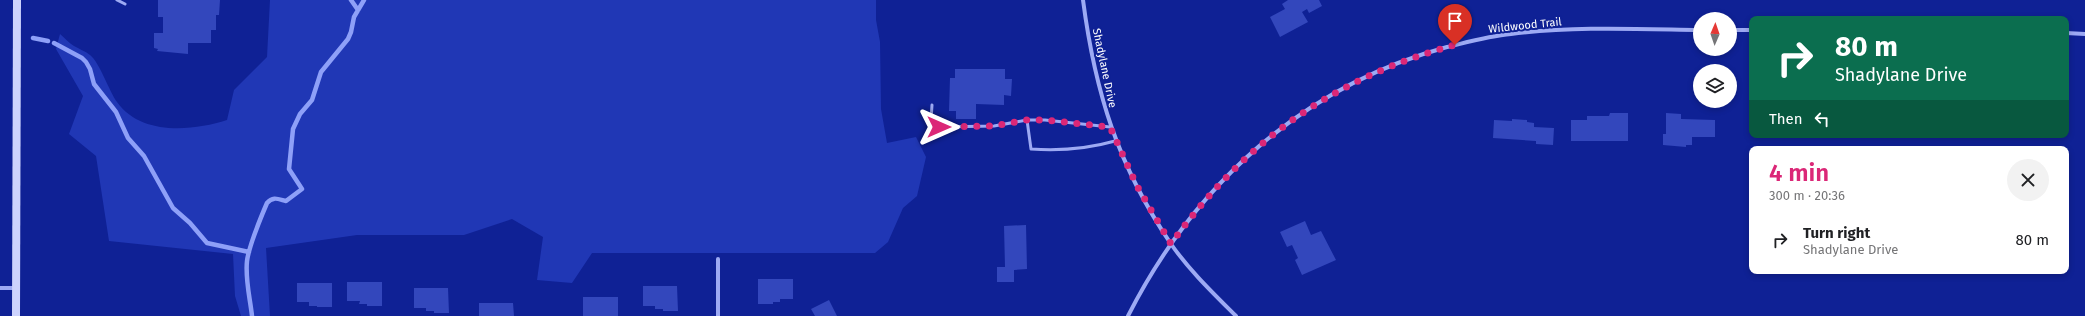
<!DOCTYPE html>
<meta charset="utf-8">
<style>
body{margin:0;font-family:"Fira Sans",sans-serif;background:#f2f2f2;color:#202124;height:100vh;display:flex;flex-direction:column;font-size:15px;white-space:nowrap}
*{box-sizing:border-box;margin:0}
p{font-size:13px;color:#757577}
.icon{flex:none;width:22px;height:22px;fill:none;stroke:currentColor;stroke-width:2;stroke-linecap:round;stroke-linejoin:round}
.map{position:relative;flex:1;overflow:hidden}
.sheet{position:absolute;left:1749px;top:146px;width:320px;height:128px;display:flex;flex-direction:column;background:#fff;border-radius:8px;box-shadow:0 2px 6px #0003}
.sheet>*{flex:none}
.hud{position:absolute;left:1749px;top:16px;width:320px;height:122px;border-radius:8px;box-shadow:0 2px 6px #0003;background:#0b6e4f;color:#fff;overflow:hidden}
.needle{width:26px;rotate:2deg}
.controls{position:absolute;left:1693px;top:12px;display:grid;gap:8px}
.controls a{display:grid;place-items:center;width:44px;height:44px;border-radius:50%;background:#fff;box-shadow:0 2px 6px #0003;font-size:20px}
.pin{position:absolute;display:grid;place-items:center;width:34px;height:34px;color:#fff;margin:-41px -17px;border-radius:50% 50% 50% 0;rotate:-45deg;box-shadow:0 0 4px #0007}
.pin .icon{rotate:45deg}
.me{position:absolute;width:44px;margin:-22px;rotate:90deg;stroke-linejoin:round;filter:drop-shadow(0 0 3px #0008)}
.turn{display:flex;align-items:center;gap:14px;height:84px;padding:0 20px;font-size:18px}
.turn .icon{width:52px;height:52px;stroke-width:2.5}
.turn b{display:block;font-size:28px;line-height:34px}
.then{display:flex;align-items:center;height:38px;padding:0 20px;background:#0003;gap:8px;font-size:15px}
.round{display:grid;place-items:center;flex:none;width:42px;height:42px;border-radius:21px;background:#f2f2f2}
.summary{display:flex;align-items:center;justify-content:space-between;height:68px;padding:0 20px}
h1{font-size:24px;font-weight:600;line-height:30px;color:#db2777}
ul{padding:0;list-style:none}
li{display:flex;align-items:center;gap:12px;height:52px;padding:0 20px}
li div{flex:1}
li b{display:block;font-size:15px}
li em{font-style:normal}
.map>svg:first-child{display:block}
.green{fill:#2037b5}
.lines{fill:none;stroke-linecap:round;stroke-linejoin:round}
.stream{stroke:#8ea0f8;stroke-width:4.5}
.building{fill:#3347bc}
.lane{stroke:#9daaf4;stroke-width:3}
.street{stroke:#9daaf4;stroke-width:4}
.secondary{stroke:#cdd3fd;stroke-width:8}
.route{stroke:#db2777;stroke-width:7;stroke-dasharray:0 12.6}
.labels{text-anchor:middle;stroke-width:4;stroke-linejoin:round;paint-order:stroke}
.street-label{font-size:11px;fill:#fff;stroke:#0f2195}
</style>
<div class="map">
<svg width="2085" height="316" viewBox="0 0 2085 316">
<rect width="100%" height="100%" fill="#0f2195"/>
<!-- green -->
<path class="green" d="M270,0H876V20L880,42L881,109L887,143L916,137L926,157L917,196L903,208L888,242L875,253H592L572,283L537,280L543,237L512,219L464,235H357L266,248L270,316H241L235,296L233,254L109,241L96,156L69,134L83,96L56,49L60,34C65,38 69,43 74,46C79,49 85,51 90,55C100,63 109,91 117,102C141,136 193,131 227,120L234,90L267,57Z"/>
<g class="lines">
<!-- stream -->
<path class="stream" d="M351,0L358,10
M33,38L48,41
M54,43L82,58L86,62L90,69L94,84L116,112L128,138L144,156L173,208L190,223L207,243L249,252
M252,316C250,298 245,279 247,261C249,246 261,217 267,203C273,196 278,199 286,201L302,189L289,169L293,129L300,114L312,100L321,72L348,39L351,32L354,17L364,0"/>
</g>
<!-- building -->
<path class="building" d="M158,0H220L219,15H216V30H211V43H188V54L157,51L158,49L154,48V33H163V17H158Z
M1288,0H1319L1322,6L1309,13L1307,9L1302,12L1308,22L1280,37L1270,17L1285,9L1282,4Z
M955,69H1005V79H1012L1011,96L1004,95V105L976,104V119H956V111H949L950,78H955Z
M1610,113H1628V141H1571V120H1587V116H1609Z
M1666,113L1681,114V119L1715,120V137H1692V145H1686V147L1663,145V134H1666Z
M1512,119L1527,120V122L1534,123V127L1554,128L1553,145L1536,144V141L1493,138L1494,120L1512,121Z
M1305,221L1311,235L1321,231L1336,260L1302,275L1295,260L1298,258L1292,245L1287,247L1280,232Z
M1026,225L1027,269L1014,270V282H997V267H1005L1004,226Z
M758,279H793V299H780V302H773V304H758Z
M347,282H382V306H367V304H359L360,301H347Z
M297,283H332V307H317V306H309V302H297Z
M643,286H677L678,311H663V309H655V306H643Z
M414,288H448L449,313H434V311H426V308H414Z
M583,297H618V316H583Z
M829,300L837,316H815L811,309Z
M479,303H513L514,316H479Z"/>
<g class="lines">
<!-- lane -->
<path class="lane" d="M117,0L125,4
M932,105L931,120L939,127L994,126L1027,120H1045L1110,127
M1027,120L1031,149C1060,151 1087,149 1115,141"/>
<!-- street -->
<path class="street" d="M1083,0C1095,92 1118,166 1171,244C1189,270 1213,293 1236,316
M1730,30H1752
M2066,33L2085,34
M0,288H16
M718,316V259
M1128,316C1195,184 1303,86 1447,47C1468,42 1489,36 1511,34C1574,26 1637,29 1700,30"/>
<!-- secondary -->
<path class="secondary" d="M16,316L17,0"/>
</g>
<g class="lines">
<!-- route -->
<path class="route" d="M939,127L994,126L1026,120H1045L1110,127L1137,186L1171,244C1244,142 1333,78 1455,45"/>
</g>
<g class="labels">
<!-- street labels -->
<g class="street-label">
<text transform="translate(1525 25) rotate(-6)" y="4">Wildwood Trail</text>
<text transform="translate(1105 68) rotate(78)" y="4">Shadylane Drive</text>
</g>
</g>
</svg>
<div class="controls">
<a><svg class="needle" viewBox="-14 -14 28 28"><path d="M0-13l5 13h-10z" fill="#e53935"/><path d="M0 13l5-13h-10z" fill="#757577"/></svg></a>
<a><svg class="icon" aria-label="layers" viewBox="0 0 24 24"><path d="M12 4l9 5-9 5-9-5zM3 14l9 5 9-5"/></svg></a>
</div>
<div class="pin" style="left:1455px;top:45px;background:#d93025"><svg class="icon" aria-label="arrive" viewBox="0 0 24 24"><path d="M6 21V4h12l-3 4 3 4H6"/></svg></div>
<svg class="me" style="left:939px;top:127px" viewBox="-20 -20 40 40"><path d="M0-17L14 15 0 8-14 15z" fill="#db2777" stroke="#fff" stroke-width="4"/></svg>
<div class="hud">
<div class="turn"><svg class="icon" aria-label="right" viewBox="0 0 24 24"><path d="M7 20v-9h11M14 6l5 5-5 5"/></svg><div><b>80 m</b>Shadylane Drive</div></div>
<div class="then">Then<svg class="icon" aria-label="left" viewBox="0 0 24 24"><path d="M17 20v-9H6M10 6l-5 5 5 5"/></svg></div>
</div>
<section class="sheet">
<div class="summary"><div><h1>4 min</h1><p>300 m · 20:36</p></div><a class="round"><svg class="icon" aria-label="close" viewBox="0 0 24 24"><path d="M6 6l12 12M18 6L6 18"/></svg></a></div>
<ul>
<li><svg class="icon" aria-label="right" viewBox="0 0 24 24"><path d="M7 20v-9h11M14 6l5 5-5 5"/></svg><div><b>Turn right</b><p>Shadylane Drive</p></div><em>80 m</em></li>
</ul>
</section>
</div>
